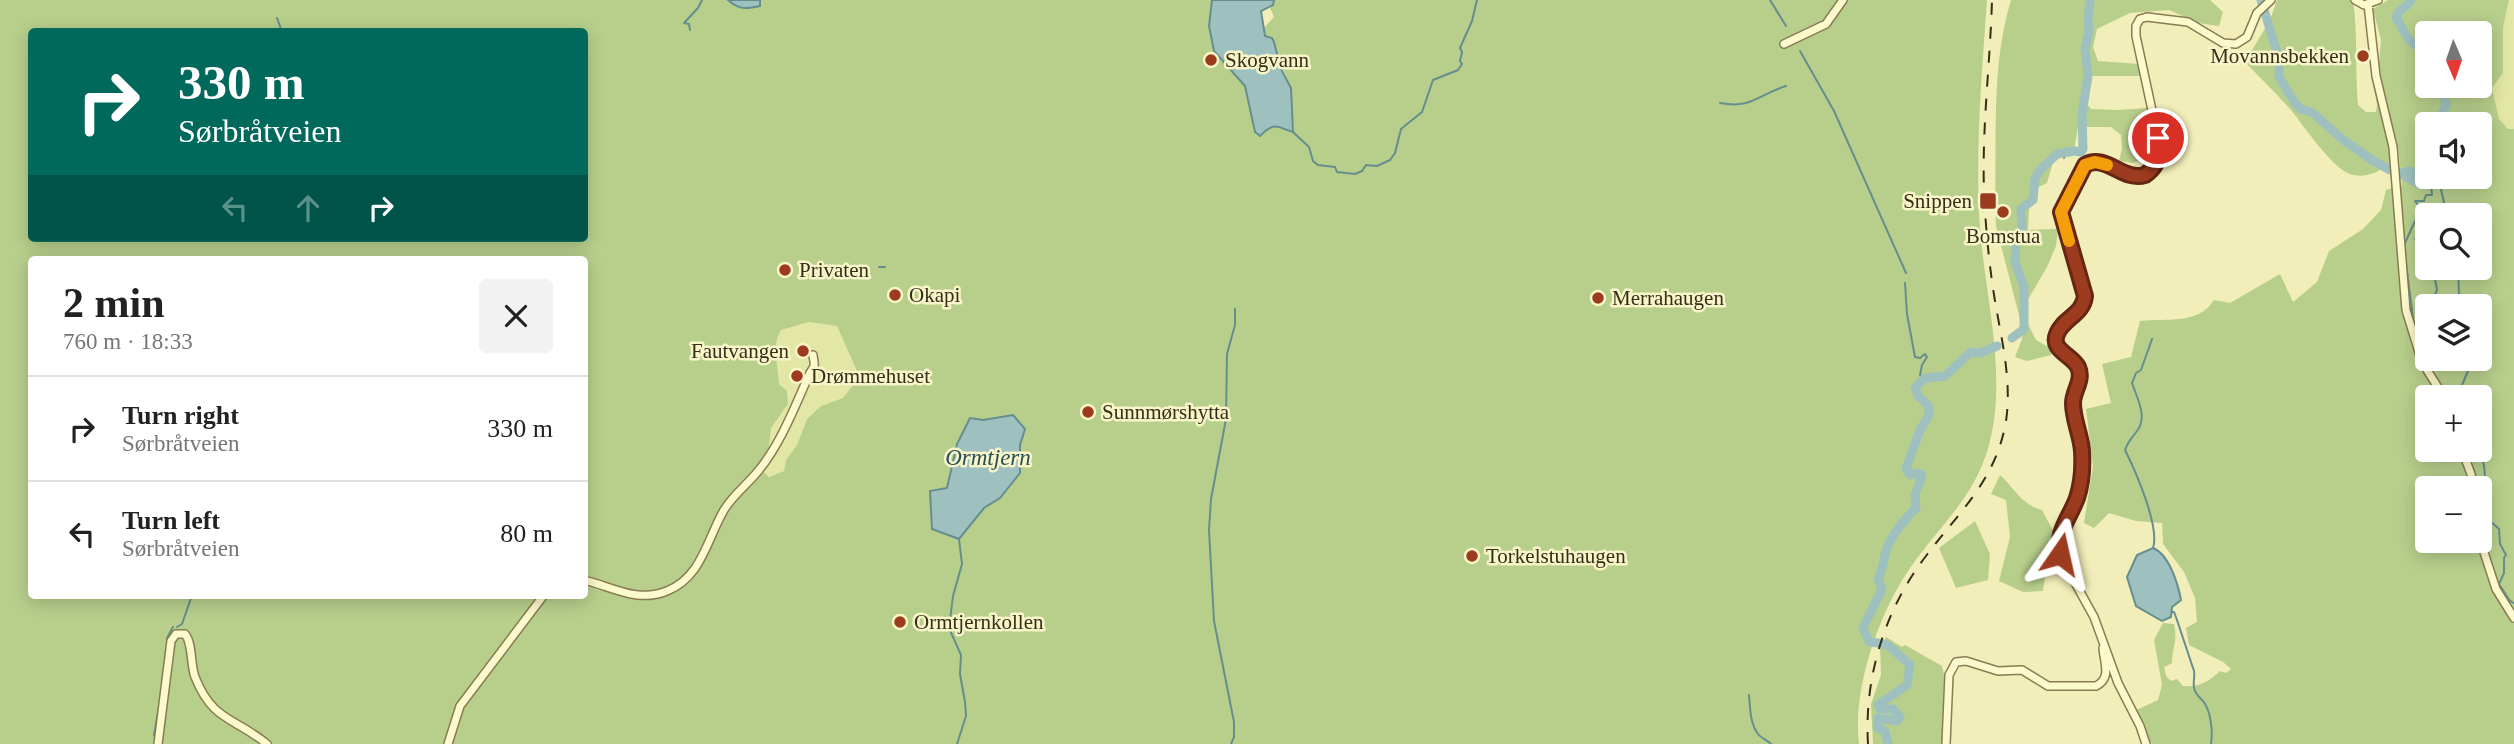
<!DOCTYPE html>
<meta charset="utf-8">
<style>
body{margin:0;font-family:Georgia,serif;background:#f2f2f2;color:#222;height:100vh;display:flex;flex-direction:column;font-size:26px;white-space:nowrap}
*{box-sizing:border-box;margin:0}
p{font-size:23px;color:#767676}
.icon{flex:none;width:38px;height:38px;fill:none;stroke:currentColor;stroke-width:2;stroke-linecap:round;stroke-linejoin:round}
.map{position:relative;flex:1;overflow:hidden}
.sheet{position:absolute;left:28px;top:256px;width:560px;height:343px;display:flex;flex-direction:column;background:#fff;border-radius:7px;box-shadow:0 4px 18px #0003}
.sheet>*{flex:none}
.banner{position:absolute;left:28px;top:28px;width:560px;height:214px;border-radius:7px;box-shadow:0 4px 18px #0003;background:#00695c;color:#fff;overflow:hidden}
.needle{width:46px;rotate:178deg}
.tools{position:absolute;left:2415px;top:21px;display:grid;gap:14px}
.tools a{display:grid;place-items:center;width:77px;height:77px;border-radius:7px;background:#fff;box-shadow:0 4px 18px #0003;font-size:35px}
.pin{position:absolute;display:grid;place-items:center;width:60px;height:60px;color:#fff;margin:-30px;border:4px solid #fff;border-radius:50%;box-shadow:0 2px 7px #0007}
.me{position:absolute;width:77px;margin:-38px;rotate:11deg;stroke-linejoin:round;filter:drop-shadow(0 0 5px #0008)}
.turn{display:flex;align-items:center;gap:24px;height:147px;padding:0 35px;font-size:32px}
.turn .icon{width:91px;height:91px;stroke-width:2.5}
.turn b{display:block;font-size:49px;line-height:60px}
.lanes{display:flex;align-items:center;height:66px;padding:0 35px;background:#0003;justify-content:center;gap:35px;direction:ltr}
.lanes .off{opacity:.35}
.round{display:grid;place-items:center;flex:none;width:74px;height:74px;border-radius:7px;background:#f2f2f2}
.overview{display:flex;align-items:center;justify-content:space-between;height:119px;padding:0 35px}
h1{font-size:42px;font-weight:800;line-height:52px}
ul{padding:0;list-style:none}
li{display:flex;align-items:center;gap:21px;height:105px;padding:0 35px;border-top:2px solid #e0e0e0}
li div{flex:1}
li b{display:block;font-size:26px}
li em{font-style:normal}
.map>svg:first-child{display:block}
.farmland{fill:#e2e7a5}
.green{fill:#b8cf8c;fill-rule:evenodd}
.water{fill:#9ec1bf;stroke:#658e8e;stroke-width:2}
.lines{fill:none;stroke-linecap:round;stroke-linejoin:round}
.stream{stroke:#658e8e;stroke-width:2}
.river{stroke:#9ec1bf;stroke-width:9}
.minor-casing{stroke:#887c52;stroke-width:10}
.minor{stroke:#fcf9cc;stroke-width:7}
.rail{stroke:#362e19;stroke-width:2;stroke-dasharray:12 12;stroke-linecap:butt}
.route-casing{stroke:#652614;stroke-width:18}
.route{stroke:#9c3b1e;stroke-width:12}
.slow{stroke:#f59e0b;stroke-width:12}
.poi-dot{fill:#9c3b1e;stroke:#f8f6c9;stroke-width:2.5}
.labels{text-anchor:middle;stroke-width:5;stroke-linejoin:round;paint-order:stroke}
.poi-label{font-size:21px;fill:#362e19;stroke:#f8f6c9;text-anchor:start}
.water-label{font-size:23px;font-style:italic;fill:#274f57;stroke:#f8f6c9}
</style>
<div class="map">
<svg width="2514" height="744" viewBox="0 0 2514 744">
<rect width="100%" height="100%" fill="#f1eeb9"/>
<!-- farmland -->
<path class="farmland" d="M2509,0H2514V129H2508L2499,120L2492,88L2503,73V28Z
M809,322L837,326L856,369L858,379L843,398L821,406L807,419L797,445L786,460L784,471L768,477L757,466L769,447L771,428L788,404L779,384V370L775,363L776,340L781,330Z"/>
<!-- green -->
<path class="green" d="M0,0H728L736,7L747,0H1212L1209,26L1231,69L1245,86L1255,132L1275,125L1292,132L1294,131C1292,117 1293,104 1291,91C1289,76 1276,61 1274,42L1265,36L1263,29L1274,17L1270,8L1274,0H1987C1982,71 1976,142 1979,212C1982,287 2009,371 1989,445C1975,496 1943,522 1913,564C1880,609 1852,688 1859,744H0ZM32,32H584V238H32ZM32,259H584V595H32ZM809,322L837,326L856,369L858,379L843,398L821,406L807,419L797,445L786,460L784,471L769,477L757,466L769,447L771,428L788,404L787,391L779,384C779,364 770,349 781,330ZM1012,415L1025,429L1020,445L1021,456L1000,498L984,508L959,539L931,529L930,491L947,488L957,444L970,418L983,420Z
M2011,0H2210L2223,12L2219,26L2198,23L2169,10L2130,13L2097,29L2093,47L2098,61L2139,64L2141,76H2085L2086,103L2091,109L2117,110L2148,108L2151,131L2147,157L2133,163L2119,161L2122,149L2121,135L2111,127H2078L2074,150L2055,155L2047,183L2030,191L2028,230L2058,229L2056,246L2047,267L2026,303L2028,324L2036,340L2052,349L2051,355L2027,361L2015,357L2022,339L2021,323L1996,226L1995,204C1997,136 1991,66 2011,0Z
M2277,0H2353C2358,35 2355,70 2358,105L2366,112H2376L2377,105L2373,82L2377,83L2389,135L2390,163C2381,172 2363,179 2350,174C2333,169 2303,125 2291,110C2276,93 2260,78 2245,62L2270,20Z
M2388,0H2509L2503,28V73L2492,88L2499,119L2508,129H2514V744H2153L2144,740L2130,713L2158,700L2162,685L2154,640L2163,623L2174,624C2178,641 2172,647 2172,663L2164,667L2166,676L2171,681L2177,679L2183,686C2199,688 2209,681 2220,671L2226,673L2231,669L2223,662L2189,645L2186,628L2197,622L2195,598L2184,572L2163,544L2162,523L2136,521L2109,513L2094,528L2084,523L2093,466L2086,409L2111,403L2102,364L2131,357L2140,321C2166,318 2199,325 2214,300L2230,303L2280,274L2293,302L2317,282L2329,251L2363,229L2381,210L2386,190L2402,185L2398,147L2382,83L2379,63L2381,40L2373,9ZM2427,33H2480V86H2427ZM2427,124H2480V177H2427ZM2427,215H2480V268H2427ZM2427,306H2480V359H2427ZM2427,397H2480V450H2427ZM2427,488H2480V541H2427Z
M2000,475C2015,489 2022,505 2042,510L2058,540L2047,562L2043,591L2023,592L1999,581L2010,537L2006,500L1991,494Z
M1975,521L1990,554L1988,580L1956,588L1939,548Z
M1886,637L1902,647L1905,645L1942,666L1946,683L1945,744H1873L1871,704L1881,675L1880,648Z"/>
<!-- water -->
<path class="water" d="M728,0H760V6C746,9 739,10 728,0Z
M1212,0H1274L1273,5L1261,11L1265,36L1272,38L1274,42L1281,69L1291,88L1293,132C1276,127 1275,121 1260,136L1255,132L1245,86L1214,51L1209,26Z
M1013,415L1025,429L1020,445V473L1000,498L984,508L959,539L932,529L930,491L947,488L957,444L970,418L983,420Z
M2153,548C2169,554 2178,584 2181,600L2172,607L2171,617L2162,621L2136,606L2127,577L2137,555Z"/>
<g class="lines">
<!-- stream -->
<path class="stream" d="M1770,0L1786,26
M277,18L282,32
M690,30L689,24L684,23L698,8L702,0
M1800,51L1834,111L1906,273
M1720,103C1752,109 1757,95 1786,86
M1293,132L1309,147L1313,161L1318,165L1335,167L1337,172L1355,174L1362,171L1366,165L1377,166L1390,160L1395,153L1401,129L1422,112L1433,80L1458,70L1462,64L1460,61L1462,52L1460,48L1472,21L1477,0
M2064,158L2066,152
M2439,181L2447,215
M2060,197L2066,188
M2072,238L2075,246
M2404,245L2416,219
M2427,254L2423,242L2415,239L2418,236V228L2421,226L2416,219L2425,214L2426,211L2422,210L2415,201H2424L2426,195H2432L2431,185
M2427,256L2422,258L2421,261L2425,264L2429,277L2435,279L2437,290L2429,306
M2406,264L2413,318
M879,267H885
M1905,283L1907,314L1915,357L1920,358L1925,354L1927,357L1922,365L1920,375L1925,378
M2457,306L2459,295L2458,268
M2427,312V336
M2416,329L2425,317
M2152,339L2141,370L2136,373L2132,383C2137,398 2148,417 2137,431C2132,438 2128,441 2125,450C2136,472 2160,527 2153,548
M2428,359V366
M2457,397L2473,359
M2479,450C2486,466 2487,480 2480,497
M2480,512L2499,529L2500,544L2506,555L2504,558V573L2499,584L2510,601L2514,603
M2172,612H2174L2177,620L2194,671C2195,677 2193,681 2194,687C2194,693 2199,697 2203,701C2211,711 2213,731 2211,744
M177,627L182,624L192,595
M167,646V638L173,627
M1749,695C1750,706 1750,724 1758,734C1761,738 1767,740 1771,744
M154,735L159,707
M957,744L966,716L965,702L960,674L961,655L949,628L953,596L962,564L959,539
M1231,744L1234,737V722L1214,621L1209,530L1211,499L1226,419L1227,354L1235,325V309"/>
<!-- river -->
<path class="river" d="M2261,0L2279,59V77L2295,103L2301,109L2313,113L2342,139L2372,160L2390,170L2400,173L2411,171L2427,184
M2411,0C2407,8 2398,9 2396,17C2405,33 2408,46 2427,49
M2441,124L2440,117L2446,106L2442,86
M2400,173L2421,185L2436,184L2441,177
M2012,338L2024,329V287L2015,262L2016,240L2022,231L2021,209L2033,200L2035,178L2040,170L2057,154L2074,151L2081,152L2083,149L2082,114L2088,76L2085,48L2089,32L2088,19L2090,0
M1878,643L1869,642L1863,628L1882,589L1878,579C1883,569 1883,561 1886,551C1891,536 1905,519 1916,508L1915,495L1922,476L1919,473L1910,475L1906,469L1920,430L1929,415V406L1918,396L1915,388L1925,378L1945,376L1971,352L1980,353L1997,346
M1883,644L1889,646L1910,665L1907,685L1878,705L1880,709H1893L1900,717L1897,721L1878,718V728L1885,731L1888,744"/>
<defs>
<path id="minor" d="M2355,0L2364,5L2378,0
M2368,4L2376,76L2393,147L2406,310L2422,362L2444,397
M1784,44L1826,24L1843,0
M2462,450L2471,474L2473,488
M2480,540L2496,589L2514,618
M584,580C613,587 637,603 667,591C702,577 707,539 724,510C733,495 748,484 759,470C781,443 795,406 809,375C810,372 813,369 814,366C815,363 813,358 813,355
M158,744L171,641L176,634H185C193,644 190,663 195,677C213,722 234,717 267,744
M448,744L460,706L544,595
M1946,744L1949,675L1956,662L1966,661L1998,671L2022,670L2048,686H2096C2112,678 2104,663 2103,648
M2146,744L2140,726L2118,683L2094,617L2063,561L2059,548L2061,533L2079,491L2083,458L2073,406L2079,381V371L2075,362L2057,346L2056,338L2058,330L2082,308L2085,296L2061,212L2081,170L2090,162L2110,166L2134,177C2155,176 2161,157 2158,138L2136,36V26L2140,19L2147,17L2188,22L2223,43L2236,44L2247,37L2257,13L2271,0"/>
</defs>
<!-- minor casing -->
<use href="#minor" class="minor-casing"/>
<!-- minor -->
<use href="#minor" class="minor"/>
<!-- rail -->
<path class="rail" d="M1868,744C1864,677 1885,609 1926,556C1959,512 1993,483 2005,427C2013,385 2002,342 1995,301C1990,271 1987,241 1985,211C1980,140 1990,71 1992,0"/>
</g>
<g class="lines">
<defs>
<path id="route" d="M2060,554C2056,532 2070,517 2077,498C2082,483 2083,467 2082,451C2081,435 2073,420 2073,403C2073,391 2084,380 2078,367C2072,355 2050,350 2057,334C2063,318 2083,315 2085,296L2061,212L2085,165C2106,153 2123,182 2145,175C2158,166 2161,153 2158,138"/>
</defs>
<!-- route casing -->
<use href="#route" class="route-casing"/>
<!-- route -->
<use href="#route" class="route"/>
<!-- slow -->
<path class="slow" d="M2069,241L2061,212L2085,165L2095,162L2107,165"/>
</g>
<!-- markers -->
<g class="poi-dot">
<circle cx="2363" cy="56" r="7"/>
<circle cx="1211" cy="60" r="7"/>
<rect x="1979" y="192" width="18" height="18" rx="3.5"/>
<circle cx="2003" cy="212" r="7"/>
<circle cx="785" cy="270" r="7"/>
<circle cx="895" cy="295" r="7"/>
<circle cx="1598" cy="298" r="7"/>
<circle cx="803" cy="351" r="7"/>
<circle cx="797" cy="376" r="7"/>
<circle cx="1088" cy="412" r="7"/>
<circle cx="1472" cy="556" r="7"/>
<circle cx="900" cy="622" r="7"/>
</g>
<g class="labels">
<!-- poi labels -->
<g class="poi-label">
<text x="2349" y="63" text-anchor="end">Movannsbekken</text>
<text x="1225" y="67">Skogvann</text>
<text x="1972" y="208" text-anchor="end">Snippen</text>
<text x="2003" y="243" text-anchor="middle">Bomstua</text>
<text x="799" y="277">Privaten</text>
<text x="909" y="302">Okapi</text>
<text x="1612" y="305">Merrahaugen</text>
<text x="789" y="358" text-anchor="end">Fautvangen</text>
<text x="811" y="383">Drømmehuset</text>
<text x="1102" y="419">Sunnmørshytta</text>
<text x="1486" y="563">Torkelstuhaugen</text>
<text x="914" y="629">Ormtjernkollen</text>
</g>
<!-- water labels -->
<g class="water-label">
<text x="988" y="465">Ormtjern</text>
</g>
</g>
</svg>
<div class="tools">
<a><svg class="needle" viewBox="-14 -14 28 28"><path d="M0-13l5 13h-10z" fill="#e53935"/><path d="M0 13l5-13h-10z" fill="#767676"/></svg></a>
<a><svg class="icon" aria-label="sound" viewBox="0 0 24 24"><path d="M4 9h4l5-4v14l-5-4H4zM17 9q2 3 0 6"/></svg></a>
<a><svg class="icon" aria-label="search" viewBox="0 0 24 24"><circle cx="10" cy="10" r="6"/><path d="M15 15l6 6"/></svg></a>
<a><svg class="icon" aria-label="layers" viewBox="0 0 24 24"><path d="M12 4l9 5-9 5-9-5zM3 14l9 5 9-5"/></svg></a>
<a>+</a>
<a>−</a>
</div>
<div class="pin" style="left:2158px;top:138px;background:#d93025"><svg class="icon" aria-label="arrive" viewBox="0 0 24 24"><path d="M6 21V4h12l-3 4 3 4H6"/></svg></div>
<svg class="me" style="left:2060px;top:554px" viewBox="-20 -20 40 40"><path d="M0-17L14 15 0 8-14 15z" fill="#9c3b1e" stroke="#fff" stroke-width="4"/></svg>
<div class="banner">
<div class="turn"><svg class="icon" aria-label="right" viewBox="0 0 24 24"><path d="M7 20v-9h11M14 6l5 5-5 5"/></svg><div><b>330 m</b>Sørbråtveien</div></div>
<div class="lanes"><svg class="icon off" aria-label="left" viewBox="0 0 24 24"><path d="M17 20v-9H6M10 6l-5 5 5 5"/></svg><svg class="icon off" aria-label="ahead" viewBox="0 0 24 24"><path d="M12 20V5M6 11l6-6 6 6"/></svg><svg class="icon" aria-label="right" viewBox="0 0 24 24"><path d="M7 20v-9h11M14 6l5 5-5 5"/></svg></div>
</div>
<section class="sheet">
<div class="overview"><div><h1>2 min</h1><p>760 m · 18:33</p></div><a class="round"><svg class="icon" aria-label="close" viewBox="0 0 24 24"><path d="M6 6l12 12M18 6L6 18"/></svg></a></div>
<ul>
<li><svg class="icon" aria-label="right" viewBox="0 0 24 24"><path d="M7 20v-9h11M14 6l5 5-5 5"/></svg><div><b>Turn right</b><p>Sørbråtveien</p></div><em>330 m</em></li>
<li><svg class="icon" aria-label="left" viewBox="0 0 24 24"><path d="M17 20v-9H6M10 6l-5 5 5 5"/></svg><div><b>Turn left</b><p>Sørbråtveien</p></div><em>80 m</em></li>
</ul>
</section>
</div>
